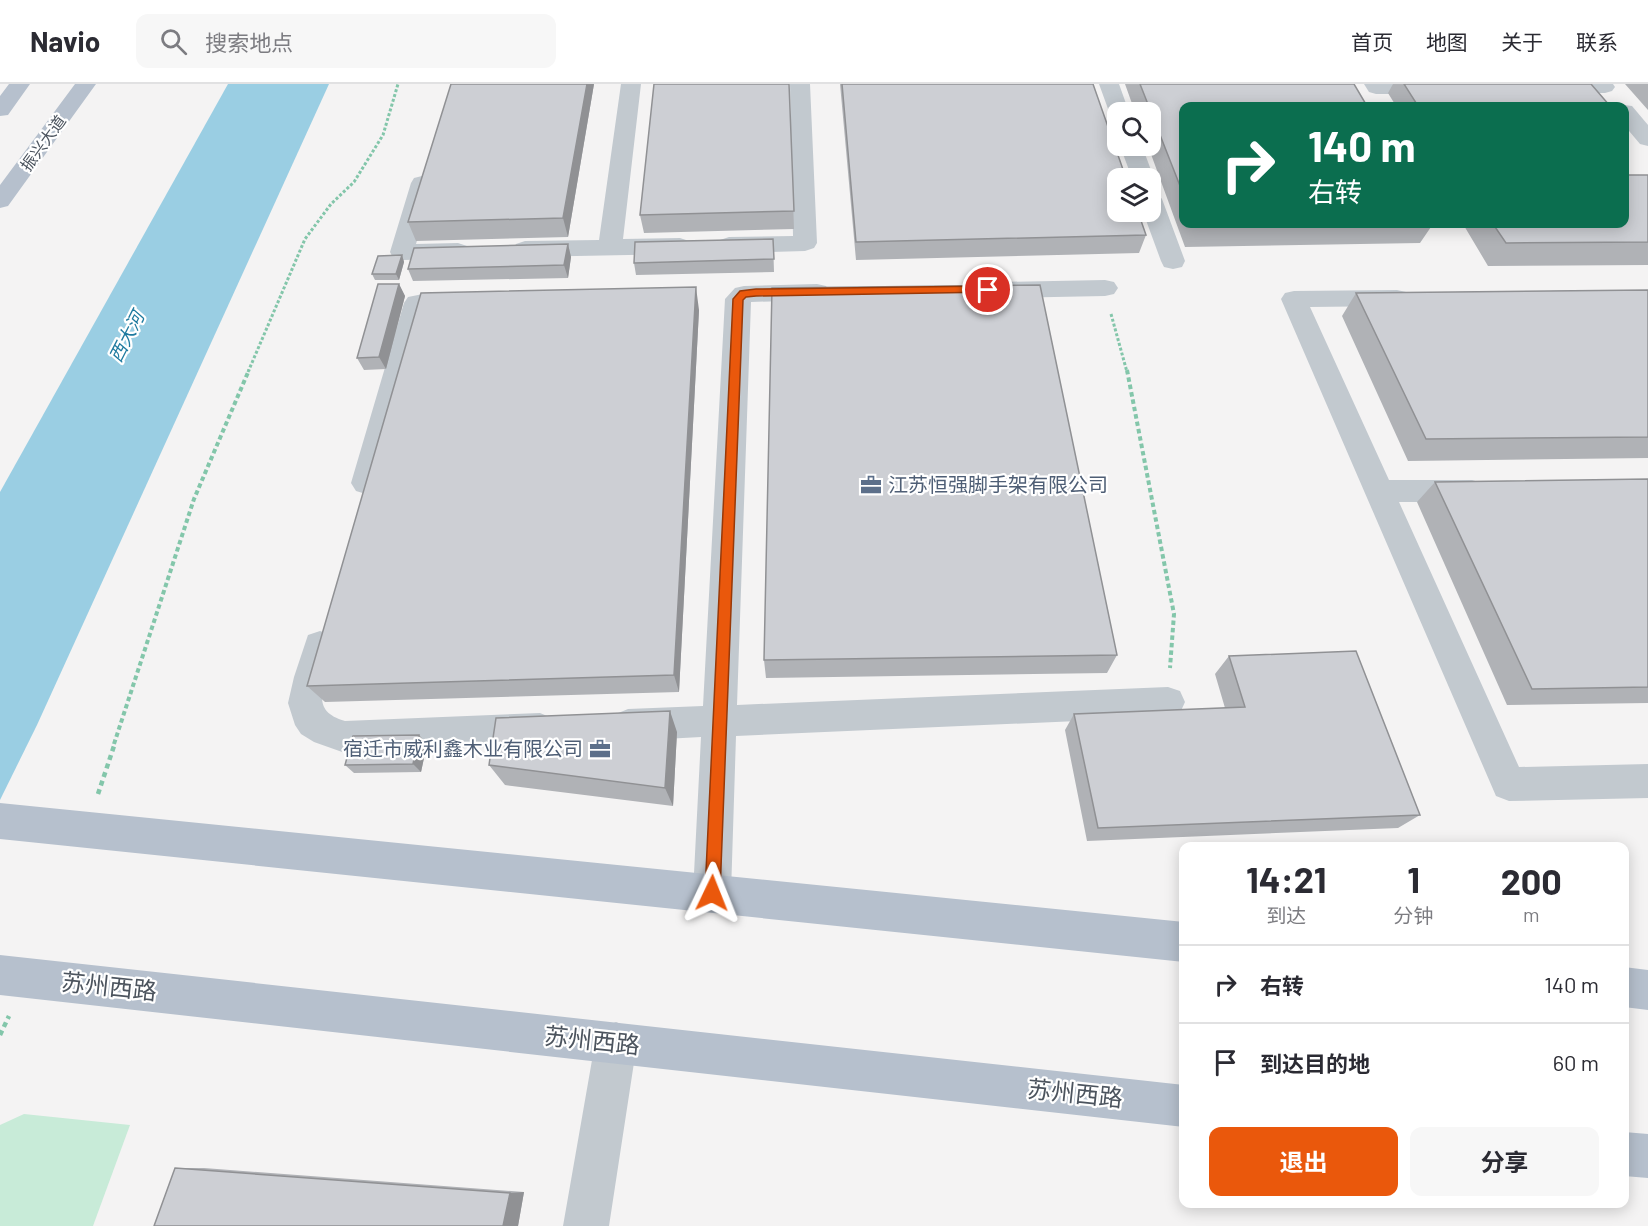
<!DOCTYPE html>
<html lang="zh">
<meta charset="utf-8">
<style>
body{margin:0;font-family:Barlow,"Noto Sans SC",sans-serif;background:#f7f7f7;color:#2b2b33;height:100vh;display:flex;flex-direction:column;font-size:22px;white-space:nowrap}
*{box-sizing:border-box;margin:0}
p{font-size:20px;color:#7c7c81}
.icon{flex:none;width:33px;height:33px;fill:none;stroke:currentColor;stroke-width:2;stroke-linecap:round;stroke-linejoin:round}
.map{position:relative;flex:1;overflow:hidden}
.details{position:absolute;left:1179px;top:758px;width:450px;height:366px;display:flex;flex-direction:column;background:#fff;border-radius:12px;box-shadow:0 3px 15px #0003}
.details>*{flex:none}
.banner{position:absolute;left:1179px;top:18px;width:450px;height:126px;border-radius:12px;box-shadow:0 3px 15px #0003;background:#0b6e4f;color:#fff;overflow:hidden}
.tools{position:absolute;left:1107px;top:18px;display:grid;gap:12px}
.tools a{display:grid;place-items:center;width:54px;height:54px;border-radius:12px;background:#fff;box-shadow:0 3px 15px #0003;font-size:30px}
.pin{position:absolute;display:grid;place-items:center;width:51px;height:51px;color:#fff;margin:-26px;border:3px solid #fff;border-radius:50%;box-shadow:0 2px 6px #0007}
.me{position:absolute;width:66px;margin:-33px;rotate:2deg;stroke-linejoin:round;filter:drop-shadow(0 0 4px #0008)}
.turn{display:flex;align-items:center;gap:21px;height:126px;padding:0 30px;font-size:27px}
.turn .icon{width:78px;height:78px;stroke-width:2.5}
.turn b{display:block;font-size:42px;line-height:51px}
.eta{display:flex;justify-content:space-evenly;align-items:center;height:102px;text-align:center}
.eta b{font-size:36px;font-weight:700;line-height:42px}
.cta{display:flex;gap:12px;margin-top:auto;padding:12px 30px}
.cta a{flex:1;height:69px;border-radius:12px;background:#ea580c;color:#fff;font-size:24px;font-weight:700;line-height:69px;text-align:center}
.cta a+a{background:#f7f7f7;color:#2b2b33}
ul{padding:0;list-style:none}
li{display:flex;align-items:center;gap:18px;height:78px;padding:0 30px;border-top:2px solid #e1e1e2}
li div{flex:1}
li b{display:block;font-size:22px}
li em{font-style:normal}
header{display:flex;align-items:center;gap:36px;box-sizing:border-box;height:84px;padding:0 30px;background:#fff;border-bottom:2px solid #e1e1e2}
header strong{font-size:28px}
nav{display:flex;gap:33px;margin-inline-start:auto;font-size:21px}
.search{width:420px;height:54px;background:#f7f7f7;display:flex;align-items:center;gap:15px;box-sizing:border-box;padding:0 21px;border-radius:12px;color:#7c7c81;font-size:22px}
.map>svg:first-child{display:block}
.green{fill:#c8ebd8}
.water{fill:#9acee3}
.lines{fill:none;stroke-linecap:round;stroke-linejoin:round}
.path-far2{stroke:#83c6aa;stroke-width:3;stroke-dasharray:3 2;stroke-linecap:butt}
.path-far1{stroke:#83c6aa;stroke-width:4;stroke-dasharray:4.5 3;stroke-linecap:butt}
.path{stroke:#83c6aa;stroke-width:4.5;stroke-dasharray:5 4;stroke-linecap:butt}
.minor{fill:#c2c9cf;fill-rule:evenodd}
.major{fill:#b6c0cd;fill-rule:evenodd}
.wall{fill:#b0b2b6}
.shaded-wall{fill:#909194}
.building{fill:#cdcfd4;stroke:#909194;stroke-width:1.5}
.route{fill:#ea580c;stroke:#983908;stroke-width:1.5}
.labels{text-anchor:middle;stroke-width:4.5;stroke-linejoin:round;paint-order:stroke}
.far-street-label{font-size:16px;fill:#4c545e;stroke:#fff}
.far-water-label{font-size:18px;font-style:italic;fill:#1e7a9f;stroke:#fff}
.service-label{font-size:20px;fill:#4e5e75;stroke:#fff;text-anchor:start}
.near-street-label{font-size:24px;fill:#4c545e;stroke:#fff}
</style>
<header>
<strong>Navio</strong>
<div class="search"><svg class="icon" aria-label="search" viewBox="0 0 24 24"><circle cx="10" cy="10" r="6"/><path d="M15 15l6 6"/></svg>搜索地点</div>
<nav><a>首页</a><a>地图</a><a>关于</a><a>联系</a></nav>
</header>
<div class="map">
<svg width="1648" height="1142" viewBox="0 0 1648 1142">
<rect width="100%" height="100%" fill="#f4f3f3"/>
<!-- green -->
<path class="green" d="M24,1030L130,1041L93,1142H0V1041Z"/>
<!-- water -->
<path class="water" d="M228,0H329L37,641L0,716V408Z"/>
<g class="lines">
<!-- path-far2 -->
<path class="path-far2" d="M1111,230L1127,288
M248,288L305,155L331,120L354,98L383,51L398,0"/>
<!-- path-far1 -->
<path class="path-far1" d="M1127,286L1174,530L1170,584
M114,660L194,415L249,286"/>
<!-- path -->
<path class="path" d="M98,710L115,659
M0,951L9,932"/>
<!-- minor -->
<path class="minor" d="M621,0H641L623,155L680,154L689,157L692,162L689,167L680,170L525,173L516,170L513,165L516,160L525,157L599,156Z
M790,0H810L817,159L814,164L805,167L729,169L720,166L717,161L720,156L729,153L793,152Z
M1099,0H1119L1129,28H1118V34L1111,33Z
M1364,0H1443L1445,4L1442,8L1435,10H1376L1369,8Z
M1542,0H1613L1615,3L1612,7L1605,9H1550L1543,7L1540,3Z
M1624,21L1632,22L1648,41V62L1640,60L1624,41V22H1616Z
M1120,62H1142L1154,94L1151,99L1150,94H1132Z
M422,92L430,94L433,99L416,160L458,159L467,162L470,167L467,172L458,175L402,176L393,174L390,168L411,99L414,94Z
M1150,108L1158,110L1162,115L1185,177L1182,183L1173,185L1164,183L1161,177L1143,128H1150Z
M1105,196L1114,198L1118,204L1114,210L1105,212L997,214L988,212L984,206L988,200L997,198Z
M817,200L826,202L830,208L826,214L817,216L751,218L737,621L1168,603L1180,607L1185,618L1180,629L1168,633L736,652L731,809L725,822L712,828L699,822L693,809L701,653L628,657L616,652L611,641L616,630L628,625L703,622L725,215L735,204L744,202Z
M1397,206L1406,208L1410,214L1406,220L1397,222L1310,223L1389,396H1472L1482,399L1487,407L1482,415L1472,418H1399L1519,683L1648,680V714L1509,717L1496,712L1281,215L1285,209L1294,207Z
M428,209L437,211L441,217L437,223L428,225L381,399L376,407L366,410L356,407L351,399L404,219L408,213Z
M320,547L332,551C346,581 294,622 345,637L540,629L552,634L557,645L552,656L540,661L345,669L314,658L301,650L295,641L288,619L294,593L308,551Z
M616,938L631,944L637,959L609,1142H563L595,959L601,944Z"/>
<!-- major -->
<path class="major" d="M9,0H30L8,31L0,32V12Z
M75,0H96L8,122L0,124V101Z
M0,719L1184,838V878L0,755Z
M0,871L1184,1001V1043L0,911Z
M1624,883L1648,886V926L1624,923Z
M1624,1048L1648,1050V1094L1624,1092Z"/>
</g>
<!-- wall -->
<path class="wall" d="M594,0L568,153L416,157L408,138Z
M789,0L794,145L644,149L640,131Z
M840,0H1093L1146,151L1139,169L856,176Z
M1125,0H1354L1184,22V140H1433L1420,159L1185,163L1148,62H1150V28H1135Z
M1393,0H1591L1610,22H1396L1388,9Z
M1625,0H1648V26Z
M1648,91V181L1488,182L1463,140H1624Z
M773,155L774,188L636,191L634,179Z
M568,160L571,173L568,194L413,197L408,185Z
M402,171L404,178L399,196H375L372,190Z
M399,200L405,212L386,285L364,286L357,274Z
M1648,206V374L1408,377L1342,232L1356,209Z
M699,226L679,608L325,618L307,602Z
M1648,395V619L1507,621L1417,418L1435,398Z
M1117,571L1107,589L766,594L764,576Z
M1229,572L1420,731L1398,744L1087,757L1065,646L1074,630L1225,624L1215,590Z
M677,648L673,722L505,701L489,681Z
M427,660L421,688L354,689L345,681Z
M175,1084H204L524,1108L518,1142H154Z"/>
<!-- shaded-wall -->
<path class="shaded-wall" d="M587,0H594L568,153L563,134Z
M568,160L571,173L568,194L564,181Z
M402,171L404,178L399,196L396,190Z
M399,200L405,212L386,285L379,273Z
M696,203L699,226L679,608L674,591Z
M670,627L677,648L673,722L665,704Z
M419,651L427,660L421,688L413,680Z
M524,1108L518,1142H503L510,1109Z"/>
<!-- building -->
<path class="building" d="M451,0H587L563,134L408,138Z
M654,0H789L794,127L640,131Z
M842,0H1093L1126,94H1118V128H1138L1146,151L856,158Z
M1140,0H1354L1367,22H1184V112Z
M1404,0H1591L1610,22H1418Z
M1624,91H1648V158L1506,159L1493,140H1624Z
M773,155L774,175L634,179L635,158Z
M568,160L564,181L408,185L414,164Z
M402,171L396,190H372L378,172Z
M378,200H399L379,273L357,274Z
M1040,201L1117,571L764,576L772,204Z
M696,203L674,591L307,602L421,209Z
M1648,206V353L1426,355L1356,209Z
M1648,395V603L1532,605L1435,398Z
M1356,567L1420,731L1098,744L1074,630L1245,623L1229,572Z
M670,627L665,704L489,681L496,634Z
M419,651L413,680L345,681L353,652Z
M175,1084L510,1109L503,1142H154Z"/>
<!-- route -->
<path class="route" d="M988,202L994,206L992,208L756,212L746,213L743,216L720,809L718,815L712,817L707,815L705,809L733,215L740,207L756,205Z"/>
<!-- icons -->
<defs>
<symbol id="office-bare" viewBox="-9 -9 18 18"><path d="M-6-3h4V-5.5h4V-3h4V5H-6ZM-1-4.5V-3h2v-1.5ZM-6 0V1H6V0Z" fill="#5c6f8a" stroke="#fff" stroke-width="2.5" paint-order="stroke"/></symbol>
</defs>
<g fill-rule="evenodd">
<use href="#office-bare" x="856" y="386" width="30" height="30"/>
<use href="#office-bare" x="585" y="650" width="30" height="30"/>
</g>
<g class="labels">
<!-- far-street labels -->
<g class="far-street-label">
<text transform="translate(43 59) rotate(-54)" y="6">振兴大道</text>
</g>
<!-- far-water labels -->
<g class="far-water-label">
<text transform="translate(127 253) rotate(-63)" y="6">西大河</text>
</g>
<!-- service labels -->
<g class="service-label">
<text x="888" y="408">江苏恒强脚手架有限公司</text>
<text x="583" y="672" text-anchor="end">宿迁市威利鑫木业有限公司</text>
</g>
<!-- near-street labels -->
<g class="near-street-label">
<text transform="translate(109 903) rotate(6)" y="8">苏州西路</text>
<text transform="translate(592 957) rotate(6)" y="8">苏州西路</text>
<text transform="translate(1075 1010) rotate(6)" y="8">苏州西路</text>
</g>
</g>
</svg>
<div class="tools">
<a><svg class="icon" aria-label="search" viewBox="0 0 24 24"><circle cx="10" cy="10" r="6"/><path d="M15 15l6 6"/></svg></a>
<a><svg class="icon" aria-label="layers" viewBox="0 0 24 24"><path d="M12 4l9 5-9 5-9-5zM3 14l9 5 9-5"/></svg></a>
</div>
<div class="pin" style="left:988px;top:206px;background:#d93025"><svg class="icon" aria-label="arrive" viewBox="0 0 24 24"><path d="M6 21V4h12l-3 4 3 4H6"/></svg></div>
<svg class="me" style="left:712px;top:809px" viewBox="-20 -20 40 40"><path d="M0-17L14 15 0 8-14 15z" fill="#ea580c" stroke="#fff" stroke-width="4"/></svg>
<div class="banner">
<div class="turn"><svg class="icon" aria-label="right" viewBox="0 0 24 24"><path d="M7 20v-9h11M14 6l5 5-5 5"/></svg><div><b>140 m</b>右转</div></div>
</div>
<section class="details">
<div class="eta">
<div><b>14:21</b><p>到达</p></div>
<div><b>1</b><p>分钟</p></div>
<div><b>200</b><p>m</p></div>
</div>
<ul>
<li><svg class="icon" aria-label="right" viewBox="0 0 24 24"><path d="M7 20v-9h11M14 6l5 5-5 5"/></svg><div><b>右转</b></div><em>140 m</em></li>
<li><svg class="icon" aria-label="arrive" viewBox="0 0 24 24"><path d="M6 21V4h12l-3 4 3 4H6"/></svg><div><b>到达目的地</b></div><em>60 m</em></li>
</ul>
<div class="cta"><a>退出</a><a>分享</a></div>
</section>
</div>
